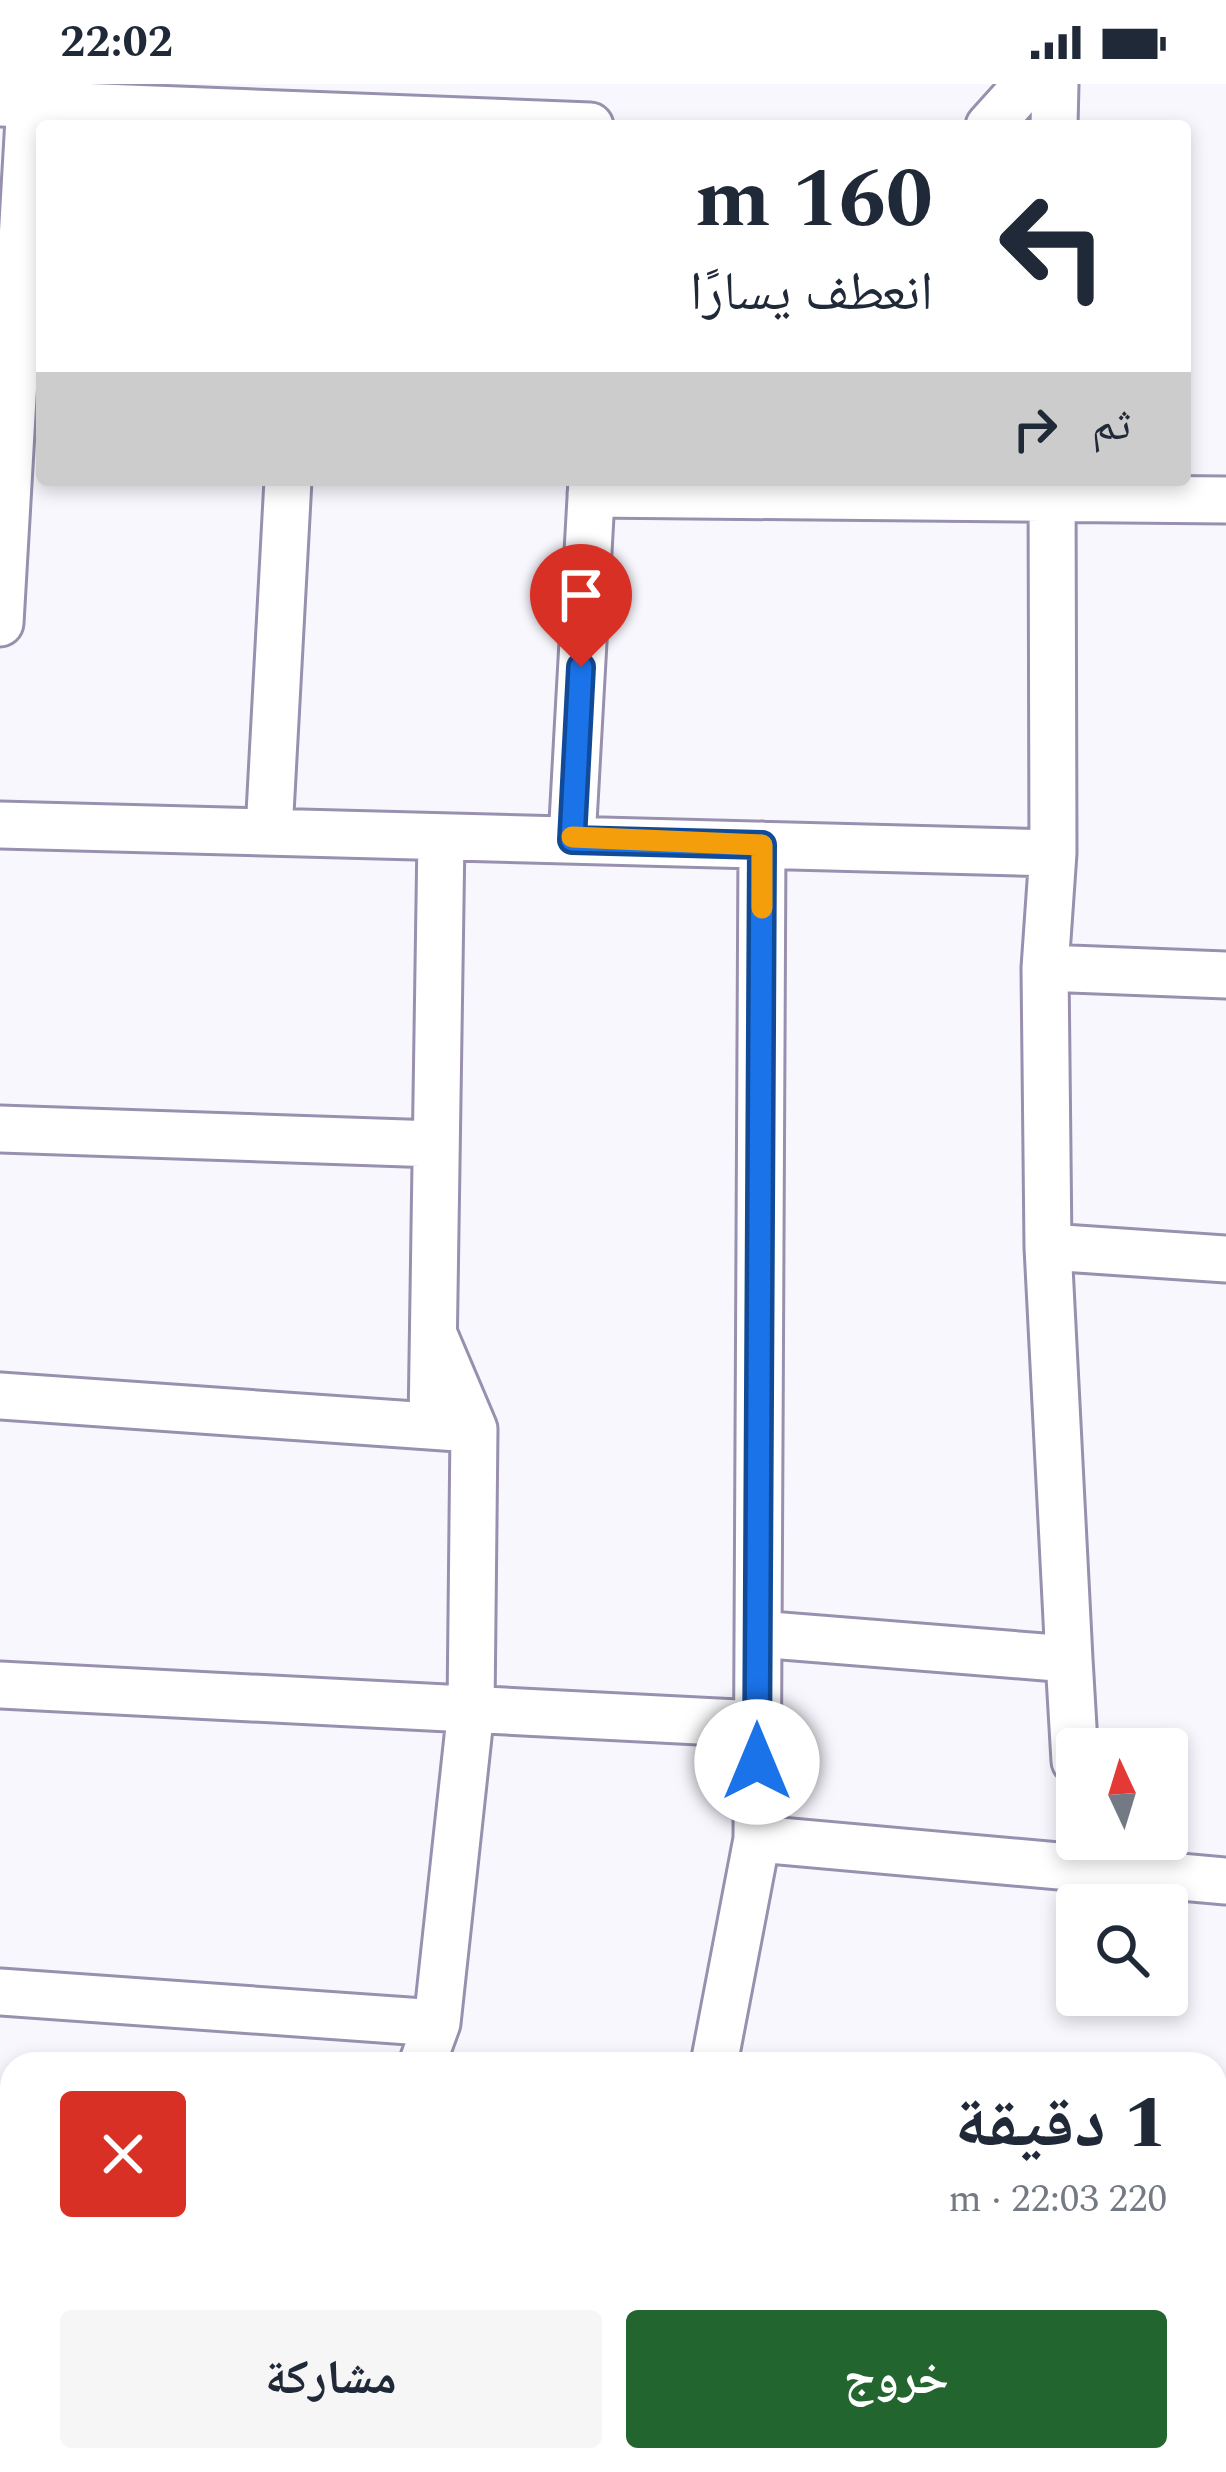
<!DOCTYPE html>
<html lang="ar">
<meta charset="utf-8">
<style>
body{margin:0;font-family:Spectral,"Noto Naskh Arabic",serif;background:#f6f6f7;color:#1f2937;direction:rtl;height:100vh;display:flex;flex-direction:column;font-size:45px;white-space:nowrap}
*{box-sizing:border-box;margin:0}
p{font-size:39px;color:#747a83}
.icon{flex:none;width:66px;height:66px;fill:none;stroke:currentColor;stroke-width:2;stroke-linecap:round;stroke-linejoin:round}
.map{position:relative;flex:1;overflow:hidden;direction:ltr}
.drawer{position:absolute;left:0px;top:1968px;width:1227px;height:420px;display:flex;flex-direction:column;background:#fff;border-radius:36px 36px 0 0;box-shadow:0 6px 18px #0003;direction:rtl}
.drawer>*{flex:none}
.guide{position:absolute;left:36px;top:36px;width:1155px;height:366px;border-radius:12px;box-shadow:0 6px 18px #0003;direction:rtl;background:#fff;color:#1f2937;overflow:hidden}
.needle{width:78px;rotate:356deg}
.controls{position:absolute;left:1056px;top:1644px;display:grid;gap:24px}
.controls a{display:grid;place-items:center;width:132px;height:132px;border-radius:12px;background:#fff;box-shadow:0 6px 18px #0003;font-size:60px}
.pin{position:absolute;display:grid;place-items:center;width:102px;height:102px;color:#fff;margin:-123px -51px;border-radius:50% 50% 50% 0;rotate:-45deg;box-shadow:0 0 12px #0007}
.pin .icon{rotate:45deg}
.me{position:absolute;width:132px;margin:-66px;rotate:0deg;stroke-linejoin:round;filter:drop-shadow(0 0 9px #0008)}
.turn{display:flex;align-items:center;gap:42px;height:252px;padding:0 60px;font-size:54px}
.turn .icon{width:156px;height:156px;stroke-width:2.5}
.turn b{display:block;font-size:84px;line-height:102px}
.then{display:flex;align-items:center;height:114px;padding:0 60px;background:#0003;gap:24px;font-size:45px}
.round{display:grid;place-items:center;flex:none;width:126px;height:126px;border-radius:12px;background:#f6f6f7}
.summary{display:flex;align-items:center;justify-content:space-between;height:204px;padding:0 60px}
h1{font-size:72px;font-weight:800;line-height:90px}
.action{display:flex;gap:24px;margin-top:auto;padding:24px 60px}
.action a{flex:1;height:138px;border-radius:12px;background:#23652f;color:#fff;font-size:48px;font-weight:800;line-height:138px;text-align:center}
.action a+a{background:#f6f6f7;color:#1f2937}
.status{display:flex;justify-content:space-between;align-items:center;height:84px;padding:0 60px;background:#fff;direction:ltr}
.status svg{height:33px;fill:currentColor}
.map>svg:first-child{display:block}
.grass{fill:url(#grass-dots)}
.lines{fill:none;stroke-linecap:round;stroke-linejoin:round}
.minor-casing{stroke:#9890ae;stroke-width:51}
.minor{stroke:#fff;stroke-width:45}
.route-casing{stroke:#114b97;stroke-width:30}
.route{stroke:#1a73e8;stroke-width:21}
.slow{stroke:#f59e0b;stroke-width:21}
</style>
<div class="status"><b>22:02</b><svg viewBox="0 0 49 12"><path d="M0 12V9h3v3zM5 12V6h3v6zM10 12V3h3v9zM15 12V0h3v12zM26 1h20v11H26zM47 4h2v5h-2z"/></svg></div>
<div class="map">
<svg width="1226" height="2388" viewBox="0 0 1226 2388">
<defs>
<pattern id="grass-dots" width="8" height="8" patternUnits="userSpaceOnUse" patternTransform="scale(3)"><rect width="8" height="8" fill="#e1d8fc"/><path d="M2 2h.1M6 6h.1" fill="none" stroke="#c0b8d7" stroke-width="1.8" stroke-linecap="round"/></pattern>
</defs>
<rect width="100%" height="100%" fill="#f9f7fe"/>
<!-- grass -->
<path class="grass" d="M1215,2127L1226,2128V2388H1100L1065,2376H1215Z"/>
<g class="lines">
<defs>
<path id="minor" d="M0,19L590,42
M989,42L1027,0
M1054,42L1055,0
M1052,396L1053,769L1045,884L1048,1163L1069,1575
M591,410L1226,416
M0,539L31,0
M0,741L1053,769
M269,748L288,396
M572,756L592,396
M1045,884L1226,891
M0,1045L435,1060
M1048,1163L1226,1175
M0,1312L458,1344
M432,1341L441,753
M758,1550L1069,1575L1075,1677
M0,1601L757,1640
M757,1755L1226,1797
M0,1908L437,1939
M422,1980L437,1939L471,1625L474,1345L435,1253
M714,1980L757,1755L762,761
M1215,2095L1226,2096
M365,2376L391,2388
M269,2388L274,2376
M611,2388L614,2376"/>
</defs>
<!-- minor casing -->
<use href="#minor" class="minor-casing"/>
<!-- minor -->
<use href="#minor" class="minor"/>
</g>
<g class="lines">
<defs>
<path id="route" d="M581,583L572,756L762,761L757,1678"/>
</defs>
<!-- route casing -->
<use href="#route" class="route-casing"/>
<!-- route -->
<use href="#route" class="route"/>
<!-- slow -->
<path class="slow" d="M572,753L762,761V824"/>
</g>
</svg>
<div class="controls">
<a><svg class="needle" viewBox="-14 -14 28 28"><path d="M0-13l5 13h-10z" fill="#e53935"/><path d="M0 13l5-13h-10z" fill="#747a83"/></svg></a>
<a><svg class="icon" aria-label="search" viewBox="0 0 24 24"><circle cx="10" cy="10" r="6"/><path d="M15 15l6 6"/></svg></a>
</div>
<div class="pin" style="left:581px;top:583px;background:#d93025"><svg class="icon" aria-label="arrive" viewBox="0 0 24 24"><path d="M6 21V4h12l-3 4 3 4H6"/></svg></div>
<svg class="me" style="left:757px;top:1678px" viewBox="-20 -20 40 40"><circle r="19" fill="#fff"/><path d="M0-13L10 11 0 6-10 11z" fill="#1a73e8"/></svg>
<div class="guide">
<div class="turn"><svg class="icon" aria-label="left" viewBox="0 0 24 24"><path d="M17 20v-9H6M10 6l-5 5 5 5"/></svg><div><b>160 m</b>انعطف يسارًا</div></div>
<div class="then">ثم<svg class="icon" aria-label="right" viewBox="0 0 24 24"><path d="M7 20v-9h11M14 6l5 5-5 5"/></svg></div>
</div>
<section class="drawer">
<div class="summary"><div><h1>1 دقيقة</h1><p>220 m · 22:03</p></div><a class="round" style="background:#d93025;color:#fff"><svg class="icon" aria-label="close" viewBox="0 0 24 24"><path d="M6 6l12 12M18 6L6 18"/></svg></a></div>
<div class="action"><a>خروج</a><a>مشاركة</a></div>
</section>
</div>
